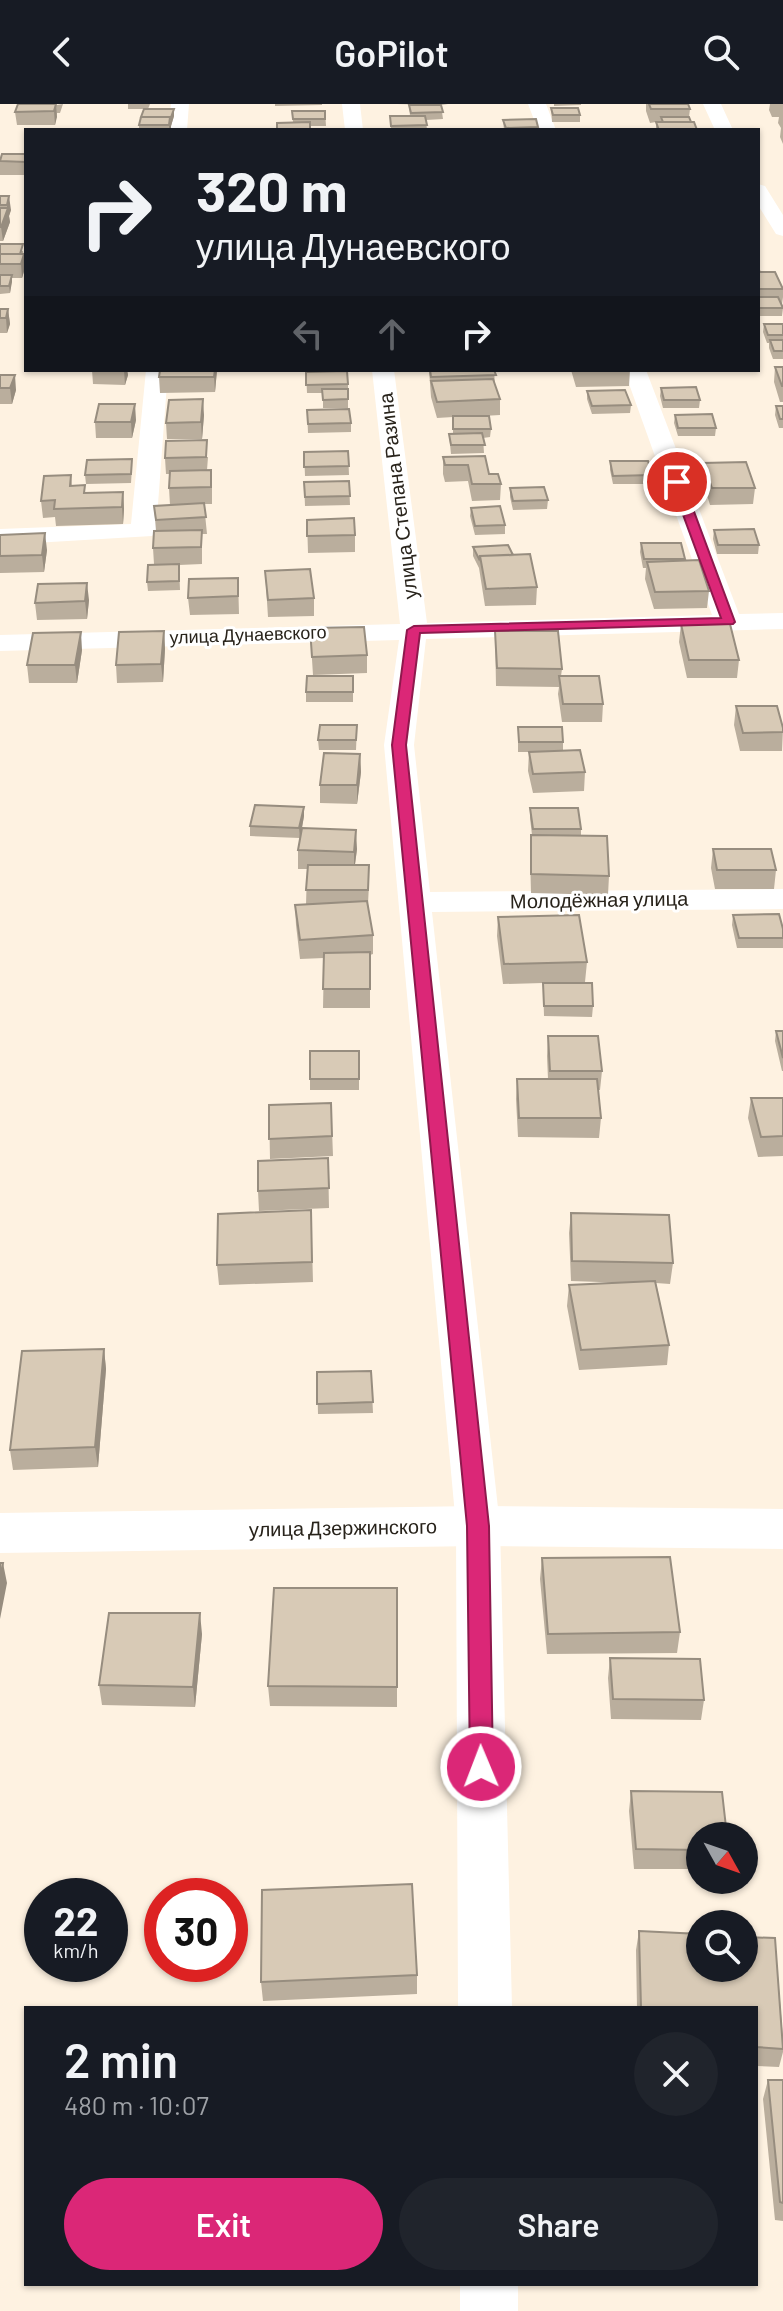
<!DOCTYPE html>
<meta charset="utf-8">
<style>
body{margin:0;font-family:Barlow,sans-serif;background:#20242c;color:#f1f3f6;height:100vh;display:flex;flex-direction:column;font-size:30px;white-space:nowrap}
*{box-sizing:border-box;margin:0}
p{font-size:26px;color:#9ea1a6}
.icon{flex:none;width:44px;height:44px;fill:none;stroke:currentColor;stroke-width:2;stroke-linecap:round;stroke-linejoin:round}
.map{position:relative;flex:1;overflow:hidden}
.side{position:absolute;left:24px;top:1902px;width:734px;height:280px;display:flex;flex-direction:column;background:#171b24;border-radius:0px;box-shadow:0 2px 6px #0004}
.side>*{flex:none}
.banner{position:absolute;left:24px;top:24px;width:736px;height:244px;border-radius:0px;box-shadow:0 2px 6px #0004;background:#171b24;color:#f1f3f6;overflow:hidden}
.needle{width:52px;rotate:130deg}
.controls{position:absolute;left:686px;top:1718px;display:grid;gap:16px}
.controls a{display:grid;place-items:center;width:72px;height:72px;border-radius:50%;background:#171b24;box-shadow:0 2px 6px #0004;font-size:40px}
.speed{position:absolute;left:24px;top:1774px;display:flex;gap:16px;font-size:40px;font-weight:700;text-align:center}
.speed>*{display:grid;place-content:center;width:104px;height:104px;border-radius:50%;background:#171b24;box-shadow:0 2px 6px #0004;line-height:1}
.speed small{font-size:20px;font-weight:400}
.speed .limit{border:12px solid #d22;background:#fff;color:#111}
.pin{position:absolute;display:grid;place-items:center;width:68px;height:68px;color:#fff;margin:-34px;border:4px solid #fff;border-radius:50%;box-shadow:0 2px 8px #0007}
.me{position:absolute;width:88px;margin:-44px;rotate:359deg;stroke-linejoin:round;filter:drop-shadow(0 0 6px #0008)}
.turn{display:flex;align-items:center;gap:28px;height:168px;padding:0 40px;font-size:36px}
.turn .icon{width:104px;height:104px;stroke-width:2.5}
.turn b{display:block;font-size:56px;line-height:68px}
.lanes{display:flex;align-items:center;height:76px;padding:0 40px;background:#0003;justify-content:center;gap:40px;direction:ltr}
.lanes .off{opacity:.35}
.round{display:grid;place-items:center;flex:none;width:84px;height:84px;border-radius:42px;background:#20242c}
.head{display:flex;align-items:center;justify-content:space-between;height:136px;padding:0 40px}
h1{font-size:48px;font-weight:600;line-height:60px}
.primary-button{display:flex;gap:16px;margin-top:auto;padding:16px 40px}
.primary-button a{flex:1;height:92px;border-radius:48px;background:#db2777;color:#fff;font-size:32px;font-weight:600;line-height:92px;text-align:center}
.primary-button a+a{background:#20242c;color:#f1f3f6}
header{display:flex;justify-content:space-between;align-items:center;height:104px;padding:0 40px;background:#171b24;font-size:36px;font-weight:600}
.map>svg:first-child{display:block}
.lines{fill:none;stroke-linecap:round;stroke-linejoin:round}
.minor{fill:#fff;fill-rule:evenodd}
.tertiary{fill:#fff;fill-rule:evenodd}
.wall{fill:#baae9d}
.shaded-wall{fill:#978d7f}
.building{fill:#d8cab6;stroke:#978d7f;stroke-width:2}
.route{fill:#db2777;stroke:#8e194d;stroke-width:2}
.labels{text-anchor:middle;stroke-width:6;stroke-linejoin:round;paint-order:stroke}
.far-street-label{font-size:18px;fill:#28231b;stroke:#fff}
.street-label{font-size:20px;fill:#28231b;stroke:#fff}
</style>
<header><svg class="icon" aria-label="back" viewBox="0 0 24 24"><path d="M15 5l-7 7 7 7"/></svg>GoPilot<svg class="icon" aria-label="search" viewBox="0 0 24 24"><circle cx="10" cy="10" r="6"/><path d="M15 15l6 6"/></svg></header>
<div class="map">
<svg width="783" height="2207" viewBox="0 0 783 2207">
<rect width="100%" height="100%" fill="#fef2e1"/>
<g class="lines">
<!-- minor -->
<path class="minor" d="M171,0H189L187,26H169Z
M342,0H360L363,26H345Z
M528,0H546L556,26H538Z
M703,0H721L733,26H715Z
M758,80L765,82L783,111V132L776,130L758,101Z
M146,266H168L156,427L152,432L0,441V425L131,420Z
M372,266H394L427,519L712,511L624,266H646L739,510L783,509V525L426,535L414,641L430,788L783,785V805L432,808L500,1422L512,1904H458L456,1422L384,641L399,536L0,547V531L400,520Z
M460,2180H518V2207H460Z"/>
<!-- tertiary -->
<path class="tertiary" d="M478,1402L783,1405V1445L478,1442L0,1449V1409Z"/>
</g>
<!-- wall -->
<path class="wall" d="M63,0L60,9H57L55,21H17L15,8Z
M128,0H150L148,5H174V12L171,22V26H132H139V21L144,5H128Z
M275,0H322V1L275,2Z
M397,0H448L441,1L443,15L426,16L427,26H391L390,12H410L409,1H437Z
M554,0H581V1L554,2Z
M646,0H688L690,5L689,13L691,18L697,26H656V18L650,19L646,7Z
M770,0H783V40L780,33L781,24L778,19L779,13H772L769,6Z
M551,4L580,11V18H552Z
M292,7H325L326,22H310L293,18Z
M503,16L538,23V26H504Z
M26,50V71H0V54Z
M0,92L11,106L9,112L10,118L3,137H0Z
M0,140L23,147L25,164L22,174H12L10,189L0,190Z
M758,161L761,168L783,183V193L782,200H781L783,204L782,212H758Z
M0,205H8L10,220L7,229H0Z
M764,220H783V255H773L769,244V239H767L763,228Z
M775,263H783V298H780L774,278Z
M92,266H127L128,271L125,281L93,280Z
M217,266L215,288L160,289L159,273Z
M429,266H494L495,281L500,295V311L483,312L491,325L490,333L483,334L484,349L451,350L449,330H453V313L437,314L431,293Z
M571,266H630L629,282L576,283Z
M306,268L348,280V304H323V289H307Z
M0,271L16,286L12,300H0Z
M661,284L700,296L699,304H663L660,292Z
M587,287L631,301L630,309L592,310L587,295Z
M776,302H783V324H779L775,311Z
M307,306L351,319V328L308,329Z
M204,311L202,335H167L166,319Z
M675,311L716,324L715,332H678L674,319Z
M136,316L132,334H96L95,318Z
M348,347L349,371L305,372L304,348Z
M485,352L489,370L501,380L500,396L472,397L468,377L445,378L443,370V353Z
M208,353L207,366L212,383V400H204L207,430H202V460L179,461L180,486L148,487L147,478L154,460L153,444L156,427L154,402L170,401L169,384L170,370H166L165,354Z
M610,357L652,371L651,380H613L610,366Z
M703,359L755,384L753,400L710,401L702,375Z
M132,363L131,379L86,380L85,371Z
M71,371L72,382L85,389L123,388L124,405L123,420L56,422L55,413L43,414L41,397Z
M349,377L350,401L305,402L304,378Z
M510,384L548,396L547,405L513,406L510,393Z
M471,404L505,421V430L475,431L470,412Z
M307,416L355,431V448L308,449Z
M714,426L759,441L758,450H717L713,435Z
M0,431L47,446L44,468L0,469Z
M641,439L685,455V457L709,487L707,504L654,505L645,475L646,464H643L640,448Z
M473,443L513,451L537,483L536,501L485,502L479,464L473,452Z
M265,467L314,494V512L268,513Z
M238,474L239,510L190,511L188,494Z
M89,496L87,515L37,516L35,499Z
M681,520L739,556L737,574H687L679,538Z
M310,524L367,551V569L313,571Z
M164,527L165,545L163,578L117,579L116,561Z
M495,527L562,565L561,572L603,600L602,618H562L558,590L559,583L496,582Z
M82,546L77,579H29L27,561Z
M353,572V598H306V588Z
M736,602L783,624L782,647H740L734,621Z
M357,621L356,646H319L318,636Z
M518,623L563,638V647L585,668L584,687L533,689L528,667L529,648H539H518Z
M360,650L361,668L357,700L320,699V681Z
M530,704L581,725V732L609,772L608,791L531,789L530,750L532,731L530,714Z
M304,712L302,724L357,745L355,761L369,780L368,800L373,831V850L370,851V904H323L324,854L300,855L296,821L295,801H306L307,765H298V746L300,734L250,732V722Z
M713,745L776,766L774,785H715L711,764Z
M733,811L783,825V844H737L732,821Z
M498,813L587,858L585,878L544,879L593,902L592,913L544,912L543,879L503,880L497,832Z
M776,927H783V967H782L775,937Z
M548,932L602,967L600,986H598L601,1014L599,1034L518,1033L516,995L517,975H548L547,952Z
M359,947V986H310V975Z
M751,994H783V1052L758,1053L748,1014Z
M331,999L333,1052L270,1055L269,1001Z
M328,1054L329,1104L259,1107L258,1087Z
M311,1106L313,1178L219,1181L217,1161Z
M571,1109L673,1159L670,1180L656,1179L669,1241L667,1261L579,1266L567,1202L569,1181L628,1179L571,1177L569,1129Z
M104,1245L106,1265L98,1363L13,1366L10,1346Z
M371,1267L373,1309L318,1310L317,1268Z
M542,1454L680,1528L677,1549L547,1550L540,1475Z
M397,1484V1603L270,1602L268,1582Z
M202,1530L195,1603L102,1601L99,1581Z
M610,1554L704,1596L701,1616L611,1615L608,1574Z
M631,1687L700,1732V1765H634L629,1707Z
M639,1827L700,1830V1864H744V1833L775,1834L783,1935V1948L779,1963L756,1962V1904H637L636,1846Z
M417,1871V1890L263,1897L261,1878Z
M768,1976H783V2117L775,2116L763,1995Z"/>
<!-- shaded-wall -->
<path class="shaded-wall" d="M56,0L57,13L55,21L54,7Z
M174,5V12L171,22V26H169V21Z
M9,92L11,106L9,112L10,118L3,137L1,123L7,106V101Z
M24,150L25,164L22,174L21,160Z
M12,171V178L10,189L9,182Z
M8,205L10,220L7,229L6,214Z
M124,266H127L128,271L125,281Z
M215,266H217L215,288L214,273Z
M15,271L16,286L12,300L10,284Z
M203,295L204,311L202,335L201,318Z
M135,300L136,316L132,334L131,318Z
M123,388L124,405L123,420L122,403Z
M45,429L47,446L44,468L42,451Z
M87,479L89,496L87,515L85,497Z
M164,527L165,545L163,578L161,560Z
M81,528L82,546L77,579L75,561Z
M360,650L361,668L357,700V681Z
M304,703V712L300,734L299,724Z
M356,726L357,745L354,767V748Z
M104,1245L106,1265L98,1363L95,1343Z
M3,1459L7,1479L0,1515V1474Z
M200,1509L202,1530L195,1603L193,1583Z"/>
<!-- building -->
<path class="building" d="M18,0H56L54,7L15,8Z
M649,0H688L690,5H651Z
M409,1H441L443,8L411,9Z
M551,4H578L580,11H553Z
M144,5H174L170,16V13H141Z
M292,7H325V15H293Z
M390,12H425L427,21L391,22Z
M141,13H170L169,21H139Z
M661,13H689L691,18H663Z
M536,15L538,23L506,24L503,16Z
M310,18V26H277V19Z
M656,18H694L697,26H659Z
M167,25V26H132Z
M197,25H229L228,26H196Z
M2,50H26V58L0,57Z
M0,92H9L7,101H0Z
M0,104H8L1,123H0Z
M0,140H23L20,150H0Z
M0,150H24L21,160H0Z
M758,168H775L783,185H758Z
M0,171H12L9,182H0Z
M758,193H778L783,204H758Z
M0,205H8L6,214H0Z
M764,220H783V231H768Z
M770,236H783V247H774Z
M775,263H783V282H782Z
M160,266H215L214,273H159Z
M430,266H494L496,271L431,273Z
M576,266H623L576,267Z
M347,267L348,280L306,281V268Z
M0,271H15L10,284H0Z
M493,275L500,295L437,298L431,277Z
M696,283L700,296H664L661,284Z
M322,285H348V295L323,296Z
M625,286L631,301L592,302L587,287Z
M203,295L201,318L166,319L169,296Z
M99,300H135L131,318H95Z
M776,302H783V315H780Z
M349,305L351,319L308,320L307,306Z
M712,310L716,324H678L675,311Z
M453,312H489L491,325H453Z
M482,329L485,341H451L449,330Z
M207,336L206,353L165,354L166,337Z
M348,347L349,362L304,363V348Z
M485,352L489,370H498L501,380H472L468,361H445L443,353Z
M132,355L131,370L85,371L87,356Z
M610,357H648L652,371L613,372Z
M746,358L755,384H712L703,359Z
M211,366V383L169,384L170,367Z
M71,371L70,382L85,381L84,389L123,388L122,403L54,405L55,396L41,397L44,372Z
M349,377L350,392L305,393L304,378Z
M544,383L548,396L513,397L510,384Z
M204,399L206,413L156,416L154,402Z
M500,402L505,421L475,422L471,404Z
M354,414L355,431L307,432V416Z
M754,425L759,441H718L714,426Z
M202,426L201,443L153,444L154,427Z
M45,429L42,451L0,452V431Z
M641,439H681L685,455H644Z
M508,441L513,451L480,452L479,455L473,443Z
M530,450L537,483L486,485L480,452Z
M699,456L709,487L655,488L647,458Z
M179,460V477L147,478L148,461Z
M310,465L314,494L268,496L265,467Z
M238,474V492L188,494L189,475Z
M87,479L85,497L35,499L38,480Z
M681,520H730L739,556H689Z
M364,523L367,551L312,553L310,524Z
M164,527L161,560L116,561L119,528Z
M495,527H558L562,565L497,564Z
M81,528L75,561H27L33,529Z
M307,572H353V588H306Z
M559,572H599L603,600H563Z
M736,602H777L783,624V628L743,629Z
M320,621H357L356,636H318Z
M518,623H562L563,638H519Z
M580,646L585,668L533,670L529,648Z
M324,649L360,650L357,681H320Z
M255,701L304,703L299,724L250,722Z
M530,704H578L581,725H533Z
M302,724L356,726L354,748L298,746Z
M531,731L607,732L609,772L531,770Z
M713,745H771L776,766H717Z
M308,761H369L368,786H306Z
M367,797L373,831L300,836L295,801Z
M779,810L783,825V834H739L733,811Z
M579,811L587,858L504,860L498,813Z
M370,848V885H323L324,849Z
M543,879H592L593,902H544Z
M776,927H783V954Z
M548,932H598L602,967H550Z
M310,947H359V975H310Z
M517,975H597L601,1014H519Z
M751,994H783V1032L761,1033Z
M331,999L332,1032L269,1035V1001Z
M328,1054L329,1084L258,1087V1057Z
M311,1106L312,1158L217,1161L218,1110Z
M571,1109L669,1111L673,1159L572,1157Z
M655,1177L669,1241L581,1246L569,1181Z
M104,1245L95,1343L10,1346L22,1247Z
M371,1267L373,1298L317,1300V1268Z
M670,1453L680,1528L548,1530L542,1454Z
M0,1459H3L0,1474Z
M274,1484H397V1583L268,1582Z
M109,1509H200L193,1583L99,1581Z
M610,1554L700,1555L704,1596L613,1595Z
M631,1687L722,1688L727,1732H700V1746L636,1745Z
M412,1780L417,1871L261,1878L262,1786Z
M639,1827L700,1830V1864H744V1833L775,1834L783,1945L756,1943V1904H641Z
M768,1976H783V2099L780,2098Z"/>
<!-- route -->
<path class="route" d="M677,374L683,378L735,518L733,520L420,529L406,641L489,1422L493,1663L490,1670L481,1673L473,1670L470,1663L467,1422L392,641L407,526L414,522L721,514L671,378Z"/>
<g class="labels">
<!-- far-street labels -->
<g class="far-street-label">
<text transform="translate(248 531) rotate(-2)" y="6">улица Дунаевского</text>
</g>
<!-- street labels -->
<g class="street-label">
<text transform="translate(398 392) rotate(-97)" y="7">улица Степана Разина</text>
<text transform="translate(599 796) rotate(-1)" y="7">Молодёжная улица</text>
<text transform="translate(343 1424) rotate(-1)" y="7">улица Дзержинского</text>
</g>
</g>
</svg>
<div class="controls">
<a><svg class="needle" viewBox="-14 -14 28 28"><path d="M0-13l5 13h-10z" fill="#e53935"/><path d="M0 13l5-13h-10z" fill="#9ea1a6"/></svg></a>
<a><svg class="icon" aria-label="search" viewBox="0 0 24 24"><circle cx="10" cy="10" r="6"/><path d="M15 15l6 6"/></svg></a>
</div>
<div class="speed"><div>22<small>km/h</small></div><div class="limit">30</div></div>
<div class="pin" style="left:677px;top:378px;background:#d93025"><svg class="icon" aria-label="arrive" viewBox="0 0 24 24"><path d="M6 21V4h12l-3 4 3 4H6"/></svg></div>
<svg class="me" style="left:481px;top:1663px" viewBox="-20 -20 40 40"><circle r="17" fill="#db2777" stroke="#fff" stroke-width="3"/><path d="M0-11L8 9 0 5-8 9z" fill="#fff"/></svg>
<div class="banner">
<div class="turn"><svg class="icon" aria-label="right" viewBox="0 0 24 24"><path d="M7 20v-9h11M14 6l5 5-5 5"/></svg><div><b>320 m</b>улица Дунаевского</div></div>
<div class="lanes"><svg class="icon off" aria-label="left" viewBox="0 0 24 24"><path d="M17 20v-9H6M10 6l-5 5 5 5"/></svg><svg class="icon off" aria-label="ahead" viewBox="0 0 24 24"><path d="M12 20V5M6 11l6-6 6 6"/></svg><svg class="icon" aria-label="right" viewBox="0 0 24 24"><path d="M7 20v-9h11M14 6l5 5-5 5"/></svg></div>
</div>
<section class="side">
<div class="head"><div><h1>2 min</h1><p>480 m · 10:07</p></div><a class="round"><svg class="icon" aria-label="close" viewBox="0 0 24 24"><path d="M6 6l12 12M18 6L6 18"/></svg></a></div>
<div class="primary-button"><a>Exit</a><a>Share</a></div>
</section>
</div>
